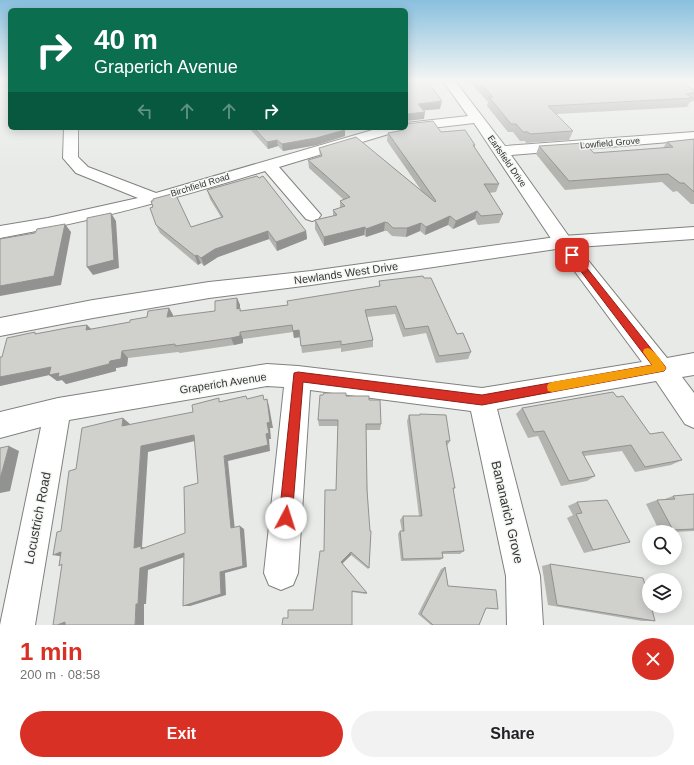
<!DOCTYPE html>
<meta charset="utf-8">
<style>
body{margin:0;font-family:Helvetica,sans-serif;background:#f2f2f2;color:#202124;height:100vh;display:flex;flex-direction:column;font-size:15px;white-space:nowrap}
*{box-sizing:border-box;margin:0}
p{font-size:13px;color:#757577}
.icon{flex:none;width:22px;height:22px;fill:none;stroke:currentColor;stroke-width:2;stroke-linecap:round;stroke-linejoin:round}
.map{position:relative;height:625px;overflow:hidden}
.details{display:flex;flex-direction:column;background:#fff;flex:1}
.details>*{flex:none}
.hud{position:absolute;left:8px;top:8px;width:400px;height:122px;border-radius:6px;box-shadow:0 2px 10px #0003;background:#0b6e4f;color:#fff;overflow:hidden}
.tools{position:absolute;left:642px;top:525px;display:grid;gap:8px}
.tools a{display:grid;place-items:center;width:40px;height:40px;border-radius:50%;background:#fff;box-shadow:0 2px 10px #0003;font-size:20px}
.pin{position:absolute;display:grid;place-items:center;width:34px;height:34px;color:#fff;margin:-17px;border-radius:8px;box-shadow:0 2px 6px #0006}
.me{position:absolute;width:44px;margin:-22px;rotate:5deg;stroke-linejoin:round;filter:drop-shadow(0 0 3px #0008)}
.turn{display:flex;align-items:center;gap:14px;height:84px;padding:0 20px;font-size:18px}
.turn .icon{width:52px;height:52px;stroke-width:2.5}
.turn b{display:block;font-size:28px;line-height:34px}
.lanes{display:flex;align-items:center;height:38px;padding:0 20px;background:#0003;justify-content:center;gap:20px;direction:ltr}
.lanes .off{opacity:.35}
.round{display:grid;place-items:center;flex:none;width:42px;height:42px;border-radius:21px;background:#f2f2f2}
.headline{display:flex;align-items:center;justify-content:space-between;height:68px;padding:0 20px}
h1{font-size:24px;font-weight:700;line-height:30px;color:#d93025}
.button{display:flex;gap:8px;margin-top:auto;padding:8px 20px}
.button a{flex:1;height:46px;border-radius:24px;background:#d93025;color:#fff;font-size:16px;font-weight:700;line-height:46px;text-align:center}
.button a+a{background:#f2f2f2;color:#202124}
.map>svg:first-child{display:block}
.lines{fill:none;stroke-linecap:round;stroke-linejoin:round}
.street-casing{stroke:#80827f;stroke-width:2}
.secondary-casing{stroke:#80827f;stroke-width:2}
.street{fill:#fff;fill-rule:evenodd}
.secondary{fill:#fff;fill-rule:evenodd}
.wall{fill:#b3b3b0}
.shaded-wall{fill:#929290}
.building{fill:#d0d0cd;stroke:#929290;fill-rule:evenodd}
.route{fill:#d93025;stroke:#8d1f18}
.slow{fill:#f59e0b}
.labels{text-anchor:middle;stroke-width:3;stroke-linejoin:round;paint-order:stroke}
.far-street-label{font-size:9px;fill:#353635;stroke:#f5f7f4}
.street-label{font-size:11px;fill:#353635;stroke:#f5f7f4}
.near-street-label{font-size:13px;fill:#353635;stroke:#f5f7f4}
</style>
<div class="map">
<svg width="694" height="625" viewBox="0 0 694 625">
<rect width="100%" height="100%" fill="#e8eae7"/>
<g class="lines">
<defs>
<path id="street" d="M443,81H455L505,146L694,132V140L511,155L570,238L667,358L694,353V375L682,377L694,393V428L685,424L656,381L497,409L540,576L543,625H507L506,576L471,411L310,390L298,573L293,585L281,590L269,585L264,573L284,387L267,386L69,420L35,625H0L41,427L0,438V412L58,398L267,364L298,366L482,388L642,362L556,246L474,123L406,131L402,130L279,167L321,215L318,219L312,221L306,219L265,171C178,198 90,222 0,238V226L48,218L138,198L76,173L63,158L64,128H78V157L88,167L156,193L376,129L406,128V123L468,116Z"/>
<path id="secondary" d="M694,227V239L563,248L311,285L209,298L93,318L0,336V318L93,300L209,282L311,271L563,236Z"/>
</defs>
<!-- street casing -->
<use href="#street" class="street-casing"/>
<!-- secondary casing -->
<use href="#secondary" class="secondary-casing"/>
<!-- street -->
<use href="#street" class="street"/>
<!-- secondary -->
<use href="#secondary" class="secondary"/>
</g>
<!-- wall -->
<path class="wall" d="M469,81H679L694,90V101L690,102L687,107L556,114L573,131L569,140L526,143L525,141H520L513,132H508L487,106L488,102Z
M249,128H343L345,136L317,145L283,151L278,146L268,149Z
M399,128H406L441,132L475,145V148L499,184L496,192L489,193L503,214L499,223L478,225L475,219L453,229L448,225L425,235L420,231L406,237L392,236L387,231H384L366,237L364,235L324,246L315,229V220L333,216V210L340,208V201L343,199L309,168L308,160L320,156L319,148L421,190L387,141L388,133L398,131Z
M694,139V204H691L677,191L673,192L662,182L565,190L536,154L539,146L594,153L663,148L667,142Z
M207,190L306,231L307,239L277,251L269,239L218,257L204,266L201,263L198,265L160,233L156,225L191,227L221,217L210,199Z
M424,278L457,334L471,352L468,359L436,363L426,333L403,337L395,314L367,317L373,340V347L341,352V348L302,353L300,337L294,338L293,332L243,339V343L234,345L180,353L178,352L128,358L127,366L116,368V371L66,384L62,380L57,381L49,375L0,386V357H2L37,334L87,325L91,329L130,322L147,317L169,308L173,315V317L215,311L237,298L240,305V308L241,311L288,305L379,286V281Z
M346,396L369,400L381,424L380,430H366L369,568L368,569L351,555L342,563L367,593L366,594L352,592V625L288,618L313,610L336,490L338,426H319L318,420Z
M617,397L650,434L682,460L671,465L635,472L622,451L584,456L595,476L587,481L561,486L538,436L528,438L516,414L522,408Z
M420,414L450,441L447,446L455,488L453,489L464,551L460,554H443V558L440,560L401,561L398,534L400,531H402L400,520L403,516H419L407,421L409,415H419Z
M694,494V531L675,532H660L646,504L657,500H662L673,496Z
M577,502L630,542L584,553L567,518L573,515L568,506Z
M550,564L655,621H642L548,605L542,566Z
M445,567L448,586L498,609L486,608L479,625H431L418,614L441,569Z"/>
<!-- shaded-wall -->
<path class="shaded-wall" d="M442,101L440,109L417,111L418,104Z
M425,112L424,119L406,121L407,114Z
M345,130V136L317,145L283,151L282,144Z
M277,140L278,146L268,149L267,142Z
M477,211L475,219L453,229L456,221Z
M111,213L116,221L119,268L93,275L87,267Z
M450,216L448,225L425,235L426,227Z
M385,222L384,231L366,237V229Z
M421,223L420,231L406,237L407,228Z
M65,224L71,232L61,285L0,296V286Z
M365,227L364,235L324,246V237Z
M268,231L269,239L218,257L204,266L201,258L215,249Z
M306,231L307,239L277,251L276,242Z
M197,255L201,263L198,265L195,256Z
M237,298L240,305V316L237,309Z
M169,308L173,315L172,325L167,317Z
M87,325L94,332L86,330Z
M299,330L300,337L294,338L293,331Z
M240,332L243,339V343L234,345L231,338Z
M122,351L128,358L127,366L116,368V371L66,384L62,380L57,381L49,375L0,386V377L51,367L110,361Z
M267,399L269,406L273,428H270L271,439H269L270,451L228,461L235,531L231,528L224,456L266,434L267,423Z
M123,418L130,424L129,432L122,426Z
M194,435L199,440L148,452L142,547L149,549L134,548L141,446Z
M9,446L19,451L10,491L0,493V479Z
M240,526L244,529L247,567L225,573L226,595L190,606H183L220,572Z
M61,552L64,557L53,555Z
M351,552V555L342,564L341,562Z
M184,553L190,555L148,570L146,604H144V625H135L136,604L140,568Z
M65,622L67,625H57Z"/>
<!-- building -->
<path class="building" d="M406,81H427L442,101L418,104L425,112L407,114L406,117Z
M478,81H679L694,90V93L686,94L693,98L548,106L573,131L530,134L528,132H523L516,124H511L489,97H493Z
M433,121L441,132L465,130L475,145H473L499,184H484L503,214L481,216L477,211L456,221L450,216L426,227L421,223L407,228H393L388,223L385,222L366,229L365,227L324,237L315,220L337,215L333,210L345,206L340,201L350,197L308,160L322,156L319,148L356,137L435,202L436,201L388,133L404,130L402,128H406V124Z
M254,128H343L345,130L316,138L282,144L277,140L267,142Z
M694,139V192L684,183H680L668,174L569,181L539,146L584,143L594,153L673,147L667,142Z
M257,176L259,178L263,176L306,231L276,242L268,231L215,249L201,258L197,255L195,256L156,225L150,208L153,207L151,201H153V199L175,193L191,227L223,217L207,190Z
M111,213L114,260L87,267V218Z
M65,224L54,276L0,286V239L35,233L37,229Z
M423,276L424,278H431L457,334L463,333L471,352L439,356L428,326L405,329L396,306L365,310L373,340L341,345V341L301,346L299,330L293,331L292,325L240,332V336L231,338L175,346V344L122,351L121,359L110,361L109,364L58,377L59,373L49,375L51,367L0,377V357H2L7,338L35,332V334L72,327L87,325L86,330L130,322V320L147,317L148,311L169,308L167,317L215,311V301L237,298V309L240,308V311L288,305L287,301L380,286L379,281Z
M613,392L617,397L623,396L650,434L663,432L682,460L645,467L631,445L582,452L595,476L569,481L544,431L534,432L522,408Z
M324,393H346V396H369V400H380L381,424H366L367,490L370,531H371L369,568L351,552L341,562L367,593L352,591V625H282L283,618H288V610H313L320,551H324L325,490H336L338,420H318L320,395H323Z
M263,395L264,400L267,399L270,422L267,423L269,433L266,434L268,445L224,456L231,528L240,526L243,566L220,572L221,594L183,606L184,553L140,568L138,604H136L135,625H65V622L57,625H53L62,564L59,566L61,552L53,555L57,532L61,531L69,471L76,469L82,428L123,418L122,426L193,412L192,405L219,398V402L246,396L247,399ZM194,435L198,483L184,487L185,533L141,549V546L134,548L141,446Z
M420,414L446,415L450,441H446L455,488H453L464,551L442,552L443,558L403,559L400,531H404L403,516H422L409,415H420Z
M9,446L0,479V448Z
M694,494V529L673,530L657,500L675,499L673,496Z
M607,500L630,542L593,550L576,514L582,513L577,502Z
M550,564L643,578L649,599V606H651L655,621L557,605Z
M445,567L448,586L496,590L498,609L486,608L479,625H433L421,614Z"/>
<!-- sky -->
<linearGradient id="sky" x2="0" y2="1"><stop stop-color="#89c0de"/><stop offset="0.48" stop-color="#f5f6f4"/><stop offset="1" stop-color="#f5f6f4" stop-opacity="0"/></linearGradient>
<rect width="694" height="168" fill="url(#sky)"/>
<!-- route -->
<path class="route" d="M572,252L575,253L664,365L666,368L664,371L482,405L303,382L292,518L290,523L286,525L281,523L279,518L294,373L298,372L482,395L652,365L570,257L568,255Z"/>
<!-- slow -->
<path class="slow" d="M648,348C655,350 662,362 666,368L664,371L552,392L548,391L547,387L548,384L552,382L652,365L643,352L644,349Z"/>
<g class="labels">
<!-- far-street labels -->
<g class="far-street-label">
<text transform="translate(610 143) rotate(-5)" y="3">Lowfield Grove</text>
<text transform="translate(507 161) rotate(55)" y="3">Earlsfield Drive</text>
<text transform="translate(200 185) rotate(-17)" y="3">Birchfield Road</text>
</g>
<!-- street labels -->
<g class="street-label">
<text transform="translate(346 273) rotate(-8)" y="4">Newlands West Drive</text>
<text transform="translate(223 383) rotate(-9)" y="4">Graperich Avenue</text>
</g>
<!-- near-street labels -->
<g class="near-street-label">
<text transform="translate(508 512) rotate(77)" y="5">Bananarich Grove</text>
<text transform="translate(37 518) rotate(-79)" y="5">Locustrich Road</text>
</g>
</g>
</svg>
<div class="tools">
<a><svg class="icon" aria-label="search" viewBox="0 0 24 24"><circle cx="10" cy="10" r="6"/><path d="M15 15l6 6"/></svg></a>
<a><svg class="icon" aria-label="layers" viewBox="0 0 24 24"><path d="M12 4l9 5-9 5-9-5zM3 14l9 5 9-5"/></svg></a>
</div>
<div class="pin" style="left:572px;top:255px;background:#d93025"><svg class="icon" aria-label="arrive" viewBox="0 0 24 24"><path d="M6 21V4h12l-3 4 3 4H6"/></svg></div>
<svg class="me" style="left:286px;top:518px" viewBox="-20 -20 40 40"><circle r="19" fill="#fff"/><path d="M0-13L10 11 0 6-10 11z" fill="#d93025"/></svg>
<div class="hud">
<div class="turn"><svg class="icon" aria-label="right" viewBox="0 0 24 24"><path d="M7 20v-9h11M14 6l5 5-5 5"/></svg><div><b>40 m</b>Graperich Avenue</div></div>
<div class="lanes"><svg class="icon off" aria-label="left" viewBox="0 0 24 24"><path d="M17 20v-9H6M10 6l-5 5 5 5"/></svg><svg class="icon off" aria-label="ahead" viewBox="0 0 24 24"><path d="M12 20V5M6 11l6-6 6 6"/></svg><svg class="icon off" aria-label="ahead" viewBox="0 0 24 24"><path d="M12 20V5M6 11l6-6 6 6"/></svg><svg class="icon" aria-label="right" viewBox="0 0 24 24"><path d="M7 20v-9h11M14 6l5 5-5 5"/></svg></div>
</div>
</div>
<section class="details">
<div class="headline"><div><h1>1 min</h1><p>200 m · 08:58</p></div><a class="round" style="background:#d93025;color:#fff"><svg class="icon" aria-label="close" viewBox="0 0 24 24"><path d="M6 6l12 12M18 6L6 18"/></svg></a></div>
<div class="button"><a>Exit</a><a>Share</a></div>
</section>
